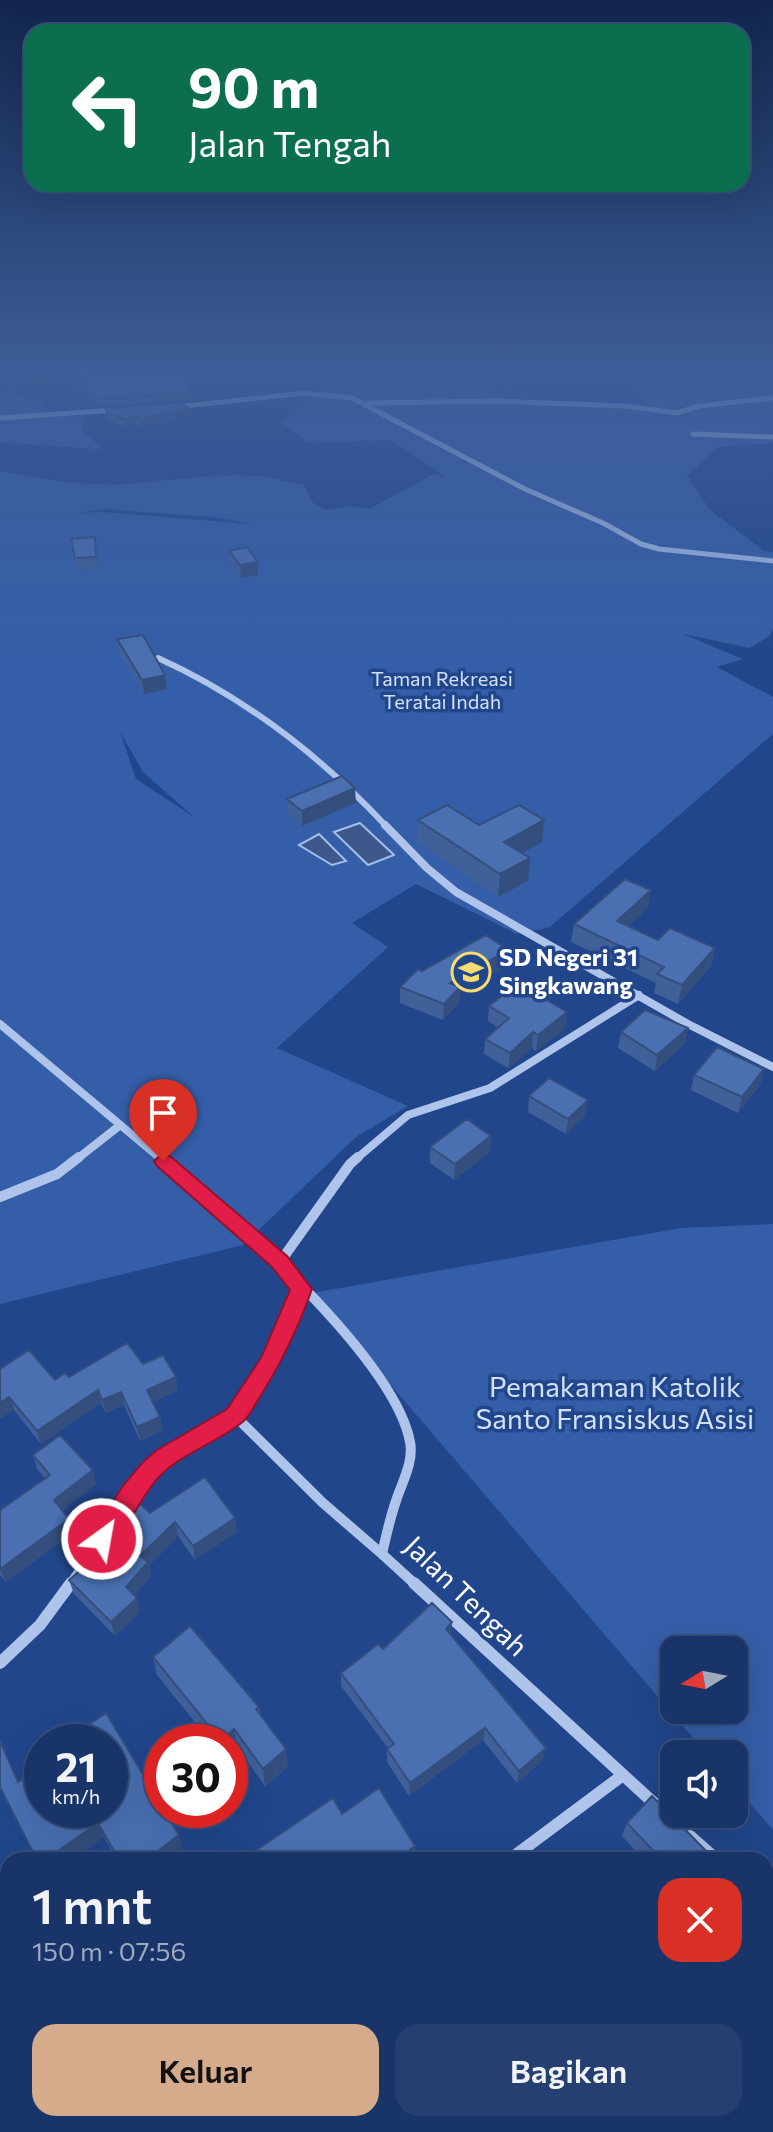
<!DOCTYPE html>
<html lang="id">
<meta charset="utf-8">
<style>
body{margin:0;font-family:Commissioner,sans-serif;background:#263f71;color:#f1f3f6;height:100vh;display:flex;flex-direction:column;font-size:30px;white-space:nowrap}
*{box-sizing:border-box;margin:0}
p{font-size:26px;color:#9faac0}
.icon{flex:none;width:44px;height:44px;fill:none;stroke:currentColor;stroke-width:2;stroke-linecap:round;stroke-linejoin:round}
.map{position:relative;flex:1;overflow:hidden}
.side{position:absolute;left:0px;top:1852px;width:774px;height:280px;display:flex;flex-direction:column;background:#193468;border-radius:24px 24px 0 0;box-shadow:0 8px 32px #0002,0 0 0 2px #374f7c}
.side>*{flex:none}
.top-card{position:absolute;left:24px;top:24px;width:726px;height:168px;border-radius:24px;box-shadow:0 8px 32px #0002,0 0 0 2px #374f7c;background:#0b6e4f;color:#fff;overflow:hidden}
.needle{width:52px;rotate:260deg}
.tools{position:absolute;left:660px;top:1636px;display:grid;gap:16px}
.tools a{display:grid;place-items:center;width:88px;height:88px;border-radius:16px;background:#193468;box-shadow:0 8px 32px #0002,0 0 0 2px #374f7c;font-size:40px}
.speed{position:absolute;left:24px;top:1724px;display:flex;gap:16px;font-size:40px;font-weight:700;text-align:center}
.speed>*{display:grid;place-content:center;width:104px;height:104px;border-radius:50%;background:#193468;box-shadow:0 8px 32px #0002,0 0 0 2px #374f7c;line-height:1}
.speed small{font-size:20px;font-weight:400}
.speed .limit{border:12px solid #d22;background:#fff;color:#111}
.pin{position:absolute;display:grid;place-items:center;width:68px;height:68px;color:#fff;margin:-82px -34px;border-radius:50% 50% 50% 0;rotate:-45deg;box-shadow:0 0 8px #0007}
.pin .icon{rotate:45deg}
.me{position:absolute;width:88px;margin:-44px;rotate:32deg;stroke-linejoin:round;filter:drop-shadow(0 0 6px #0008)}
.turn{display:flex;align-items:center;gap:28px;height:168px;padding:0 32px;font-size:36px}
.turn .icon{width:104px;height:104px;stroke-width:2.5}
.turn b{display:block;font-size:56px;line-height:68px}
.round{display:grid;place-items:center;flex:none;width:84px;height:84px;border-radius:24px;background:#263f71}
.head{display:flex;align-items:center;justify-content:space-between;height:136px;padding:0 32px}
h1{font-size:48px;font-weight:600;line-height:60px}
.button{display:flex;gap:16px;margin-top:auto;padding:16px 32px}
.button a{flex:1;height:92px;border-radius:24px;background:#d6ab8b;color:#111;font-size:32px;font-weight:600;line-height:92px;text-align:center}
.button a+a{background:#263f71;color:#f1f3f6}
.map>svg:first-child{display:block}
.green{fill:#355ea8;fill-rule:evenodd}
.water{fill:#3e588b;stroke:#a2beec;stroke-width:2}
.lines{fill:none;stroke-linecap:round;stroke-linejoin:round}
.street-far4{stroke:#aec4eb;stroke-width:5}
.street-far3{stroke:#aec4eb;stroke-width:6}
.street-far2{stroke:#aec4eb;stroke-width:8}
.street-far1{stroke:#aec4eb;stroke-width:10}
.street{stroke:#aec4eb;stroke-width:12}
.wall{fill:#406099}
.shaded-wall{fill:#344e7d}
.building{fill:#4a70b2;stroke:#344e7d;stroke-width:2}
.route{fill:#e11d48;stroke:#92132f;stroke-width:2}
.labels{text-anchor:middle;stroke-width:7;stroke-linejoin:round;paint-order:stroke}
.far-park-label{font-size:20px;fill:#d3e1f8;stroke:#21468b}
.poi-label{font-size:24px;font-weight:bold;fill:#fff;stroke:#21468b;text-anchor:start}
.near-park-label{font-size:28px;fill:#d3e1f8;stroke:#21468b}
.near-street-label{font-size:28px;fill:#fff;stroke:#21468b}
</style>
<div class="map">
<svg width="773" height="2132" viewBox="0 0 773 2132">
<rect width="100%" height="100%" fill="#21468b"/>
<!-- green -->
<path class="green" d="M374,367H427L512,400L646,404L611,367H773V443L717,447L687,476L710,510L764,551L773,552V629L769,636L750,648L683,634L743,659L717,667L773,697V734L550,927L517,934L416,884L352,923L388,947L277,1048L408,1106L356,1137L243,1245L0,1304V471L72,483L115,485L220,475L260,476L304,485L313,503L326,510L348,506L371,508L434,474L447,478L391,440L308,443L282,423L334,380ZM106,509C154,515 204,513 252,524L103,512L74,513ZM120,732L143,772L194,817L136,779Z
M0,389L41,402L53,414L85,417L81,430L104,450L0,442Z
M773,1224V1830L734,1785V1754H707L312,1293L681,1228ZM674,1650H734V1710H674Z"/>
<!-- water -->
<path class="water" d="M360,823L394,855L368,865L334,832Z
M319,834L346,861L332,865L299,845Z"/>
<g class="lines">
<!-- street-far4 -->
<path class="street-far4" d="M368,403L497,401L625,406L677,413L699,406L773,398
M176,407L304,393L352,398L525,489L603,523L641,544L659,549L773,561
M0,418L115,410
M693,434L773,437"/>
<!-- street-far3 -->
<path class="street-far3" d="M158,658C246,698 321,756 387,827"/>
<!-- street-far2 -->
<path class="street-far2" d="M385,825L427,868L456,892L688,1024L773,1067
M0,1024L161,1159
M77,1159L119,1126
M356,1159L408,1115L490,1088L639,995"/>
<!-- street-far1 -->
<path class="street-far1" d="M159,1157C226,1209 395,1359 410,1442C414,1462 402,1482 396,1501C390,1518 386,1536 382,1554L416,1585
M0,1197L57,1174L79,1157
M280,1262L350,1164L358,1157
M235,1416L323,1503L382,1554
M70,1585L141,1481L165,1460L240,1409L272,1355L301,1289"/>
<!-- street -->
<path class="street" d="M414,1583L657,1806
M0,1663L40,1625L71,1583
M690,1836L717,1860
M509,1860L623,1775
M766,1905L773,1912
M107,2132L119,2124"/>
</g>
<!-- wall -->
<path class="wall" d="M0,367H91L93,372L191,392L192,400L97,406L73,377L32,383L21,377L13,379L0,374Z
M105,408H189L190,416L141,427L136,424L125,427L111,422L106,416Z
M95,537L98,568L76,570L71,539Z
M229,551L258,562V575L241,578L230,564Z
M117,639L167,689L144,694L119,653Z
M287,799L356,803L302,826L287,814Z
M418,820L479,825L542,842L522,853L528,881L498,897L417,842Z
M648,908L628,926L658,940L715,948L711,966L678,1004L654,993L656,983L571,942L574,924Z
M507,965L460,993L459,1003L443,1020L400,1003V987L422,971Z
M489,1006L567,1012L566,1028L536,1051L532,1048L508,1068L484,1054L485,1039L498,1028L488,1021Z
M688,1028L685,1043L655,1071L618,1048L621,1032Z
M764,1069L760,1085L738,1113L691,1090L694,1075Z
M529,1096L585,1116L566,1134L528,1112Z
M491,1136L490,1152L454,1180L430,1163V1147Z
M0,1369L55,1380L69,1377L178,1390L153,1402L163,1430L140,1441L124,1405L106,1413L101,1403L41,1444L14,1410Z
M33,1455L96,1484L62,1510L69,1519L73,1533L6,1582L0,1575V1510L45,1478L37,1469Z
M150,1513L235,1518L237,1532L195,1560L178,1536L149,1565L151,1576L134,1595L140,1612L115,1636L74,1594L69,1580L94,1557L92,1551L110,1532L108,1524Z
M452,1622L451,1635L543,1760L517,1783L483,1740L409,1796L387,1762V1749L388,1748L341,1686V1673L383,1649Z
M153,1657L259,1707L260,1715L288,1767L265,1786L237,1747L230,1753V1742H211L157,1675Z
M18,1782L183,1850L170,1860H117L104,1837L4,1795Z
M627,1823L715,1860H644L622,1836Z
M773,1919V2002L769,1998Z
M437,2124H494L497,2132H440Z
M549,2124H607L611,2132H553Z
M710,2124H766L773,2132H714Z"/>
<!-- shaded-wall -->
<path class="shaded-wall" d="M72,369L73,377L32,383L31,376Z
M20,370L21,377L13,379L12,372Z
M189,408L190,416L141,427L140,419Z
M136,416V424L125,427L124,419Z
M258,562V575L241,578L240,565Z
M165,675L167,689L144,694L142,680Z
M355,788L356,803L302,826V811Z
M544,820L542,842L502,864L504,842Z
M530,858L528,881L498,897L500,874Z
M651,890L648,908L614,940L617,921Z
M715,948L711,966L678,1004L682,985Z
M508,950L507,965L460,993L459,1003L443,1020L444,1004L450,983Z
M567,1012L566,1028L536,1051L538,1035Z
M688,1028L685,1043L655,1071L657,1055Z
M533,1032L532,1048L508,1068L510,1053Z
M764,1069L760,1085L738,1113L742,1097Z
M588,1100L585,1116L566,1134L568,1119Z
M491,1136L490,1152L454,1180L455,1164Z
M176,1377L178,1390L150,1404L147,1390Z
M98,1390L101,1403L41,1444L37,1431Z
M121,1392L124,1405L106,1413L102,1400Z
M9,1397L14,1410L0,1419V1403Z
M160,1417L163,1430L140,1441L137,1427Z
M93,1470L96,1484L58,1514L54,1500Z
M235,1518L237,1532L195,1560L193,1546Z
M69,1519L73,1533L6,1582L0,1569Z
M175,1522L178,1536L149,1565L151,1576L130,1601L126,1587L140,1556Z
M137,1598L140,1612L115,1636L111,1622Z
M452,1622L451,1636L446,1629Z
M485,1728L483,1740L409,1796L410,1783Z
M234,1729L237,1747L230,1753V1742H221V1741Z
M546,1748L543,1760L517,1783L519,1771Z
M286,1749L288,1767L265,1786L263,1769Z
M98,1823L104,1837L72,1860H45Z
M179,1835L183,1850L170,1860H146Z
M415,1846V1857L411,1860H396Z
M0,1981L8,1998V2003L0,1986Z
M773,1988V1992L766,2000V1993Z
M8,2057V2075L0,2081V2063Z"/>
<!-- building -->
<path class="building" d="M0,367H91L93,372L181,368L191,392L96,399L72,369L31,376L20,370L12,372Z
M181,403L189,408L140,419L136,416L124,419L110,414L105,408Z
M95,537L96,557L75,558L71,539Z
M247,547L258,562L240,565L229,551Z
M143,635L165,675L142,680L117,639Z
M342,776L355,788L302,811L287,799Z
M447,805L479,825L519,805L544,820L504,842L530,858L500,874L418,820Z
M625,879L651,890L617,921L658,940L670,928L715,948L682,985L657,974L664,967L574,924Z
M486,935L508,950L450,983L460,987L444,1004L400,987L418,969L422,971Z
M518,983L567,1012L538,1035L533,1032L510,1053L485,1039L509,1018L489,1006Z
M645,1010L688,1028L657,1055L621,1032Z
M717,1047L764,1069L742,1097L694,1075Z
M549,1078L588,1100L568,1119L529,1096Z
M467,1119L491,1136L455,1164L430,1147Z
M127,1343L143,1364L163,1355L176,1377L147,1390L160,1417L137,1427L121,1392L102,1400L98,1390L37,1431L9,1397L0,1403V1369L29,1350L55,1380L65,1373L69,1377Z
M60,1435L93,1470L54,1500L69,1519L0,1569V1510L50,1475L33,1455Z
M205,1477L235,1518L193,1546L175,1522L140,1556L148,1562L126,1587L137,1598L111,1622L69,1580L98,1555L92,1551L113,1528L108,1524L131,1496L150,1513Z
M432,1603L452,1622L446,1629L546,1748L519,1771L485,1728L410,1783L387,1749L394,1744L341,1673L378,1644L383,1649Z
M190,1626L259,1707L256,1709L286,1749L263,1769L234,1729L221,1741L153,1657Z
M106,1713L162,1806V1810H164L179,1835L146,1860H119L98,1823L45,1860H37L0,1787V1741L18,1782L42,1766V1810H110V1742H63Z
M379,1788L415,1846L396,1860H242L333,1798L342,1814Z
M652,1796L715,1860H662L627,1823Z
M766,1912L773,1919V1988L766,1993Z
M0,1986L8,2003V2057L0,2063Z
M766,2117L773,2129V2132H726L722,2124H766Z
M137,2124H390L393,2132H124Z
M442,2124H494L497,2132H445Z
M556,2124H607L611,2132H560Z
M668,2124H675L679,2132H655Z"/>
<!-- sky -->
<linearGradient id="sky" x2="0" y2="1"><stop stop-color="#12264c"/><stop offset="0.55" stop-color="#3d5d98"/><stop offset="1" stop-color="#3d5d98" stop-opacity="0"/></linearGradient>
<rect width="773" height="665" fill="url(#sky)"/>
<!-- route -->
<path class="route" d="M163,1153L170,1156L287,1256L312,1289C298,1329 281,1364 258,1400C253,1408 248,1419 240,1424C214,1444 180,1454 158,1478C141,1496 121,1543 102,1550L93,1547L90,1539L122,1487L142,1463L157,1450L227,1409L261,1358L290,1290L272,1267L157,1166L154,1161Z"/>
<!-- icons -->
<defs>
<symbol id="school-ring" viewBox="-11 -11 22 22"><circle r="9.5" fill="#21468b" stroke="#f7dd70" stroke-width="1.5"/><path d="M0-5L7-2L0 1L-7-2ZM-4 1L0 2.5L4 1V4Q0 6-4 4Z" fill="#f7dd70"/></symbol>
</defs>
<g fill-rule="evenodd">
<use href="#school-ring" x="449" y="950" width="44" height="44"/>
</g>
<g class="labels">
<!-- far-park labels -->
<g class="far-park-label">
<text x="442" y="686">Taman Rekreasi<tspan x="442" dy="23">Teratai Indah</tspan></text>
</g>
<!-- poi labels -->
<g class="poi-label">
<text x="499" y="966">SD Negeri 31<tspan x="499" dy="28">Singkawang</tspan></text>
</g>
<!-- near-park labels -->
<g class="near-park-label">
<text x="615" y="1397">Pemakaman Katolik<tspan x="615" dy="32">Santo Fransiskus Asisi</tspan></text>
</g>
<!-- near-street labels -->
<g class="near-street-label">
<text transform="translate(466 1596) rotate(44)" y="10">Jalan Tengah</text>
</g>
</g>
</svg>
<div class="tools">
<a><svg class="needle" viewBox="-14 -14 28 28"><path d="M0-13l5 13h-10z" fill="#e53935"/><path d="M0 13l5-13h-10z" fill="#9faac0"/></svg></a>
<a><svg class="icon" aria-label="sound" viewBox="0 0 24 24"><path d="M4 9h4l5-4v14l-5-4H4zM17 9q2 3 0 6"/></svg></a>
</div>
<div class="speed"><div>21<small>km/h</small></div><div class="limit">30</div></div>
<div class="pin" style="left:163px;top:1161px;background:#d93025"><svg class="icon" aria-label="arrive" viewBox="0 0 24 24"><path d="M6 21V4h12l-3 4 3 4H6"/></svg></div>
<svg class="me" style="left:102px;top:1539px" viewBox="-20 -20 40 40"><circle r="17" fill="#e11d48" stroke="#fff" stroke-width="3"/><path d="M0-11L8 9 0 5-8 9z" fill="#fff"/></svg>
<div class="top-card">
<div class="turn"><svg class="icon" aria-label="left" viewBox="0 0 24 24"><path d="M17 20v-9H6M10 6l-5 5 5 5"/></svg><div><b>90 m</b>Jalan Tengah</div></div>
</div>
<section class="side">
<div class="head"><div><h1>1 mnt</h1><p>150 m · 07:56</p></div><a class="round" style="background:#d93025;color:#fff"><svg class="icon" aria-label="close" viewBox="0 0 24 24"><path d="M6 6l12 12M18 6L6 18"/></svg></a></div>
<div class="button"><a>Keluar</a><a>Bagikan</a></div>
</section>
</div>
